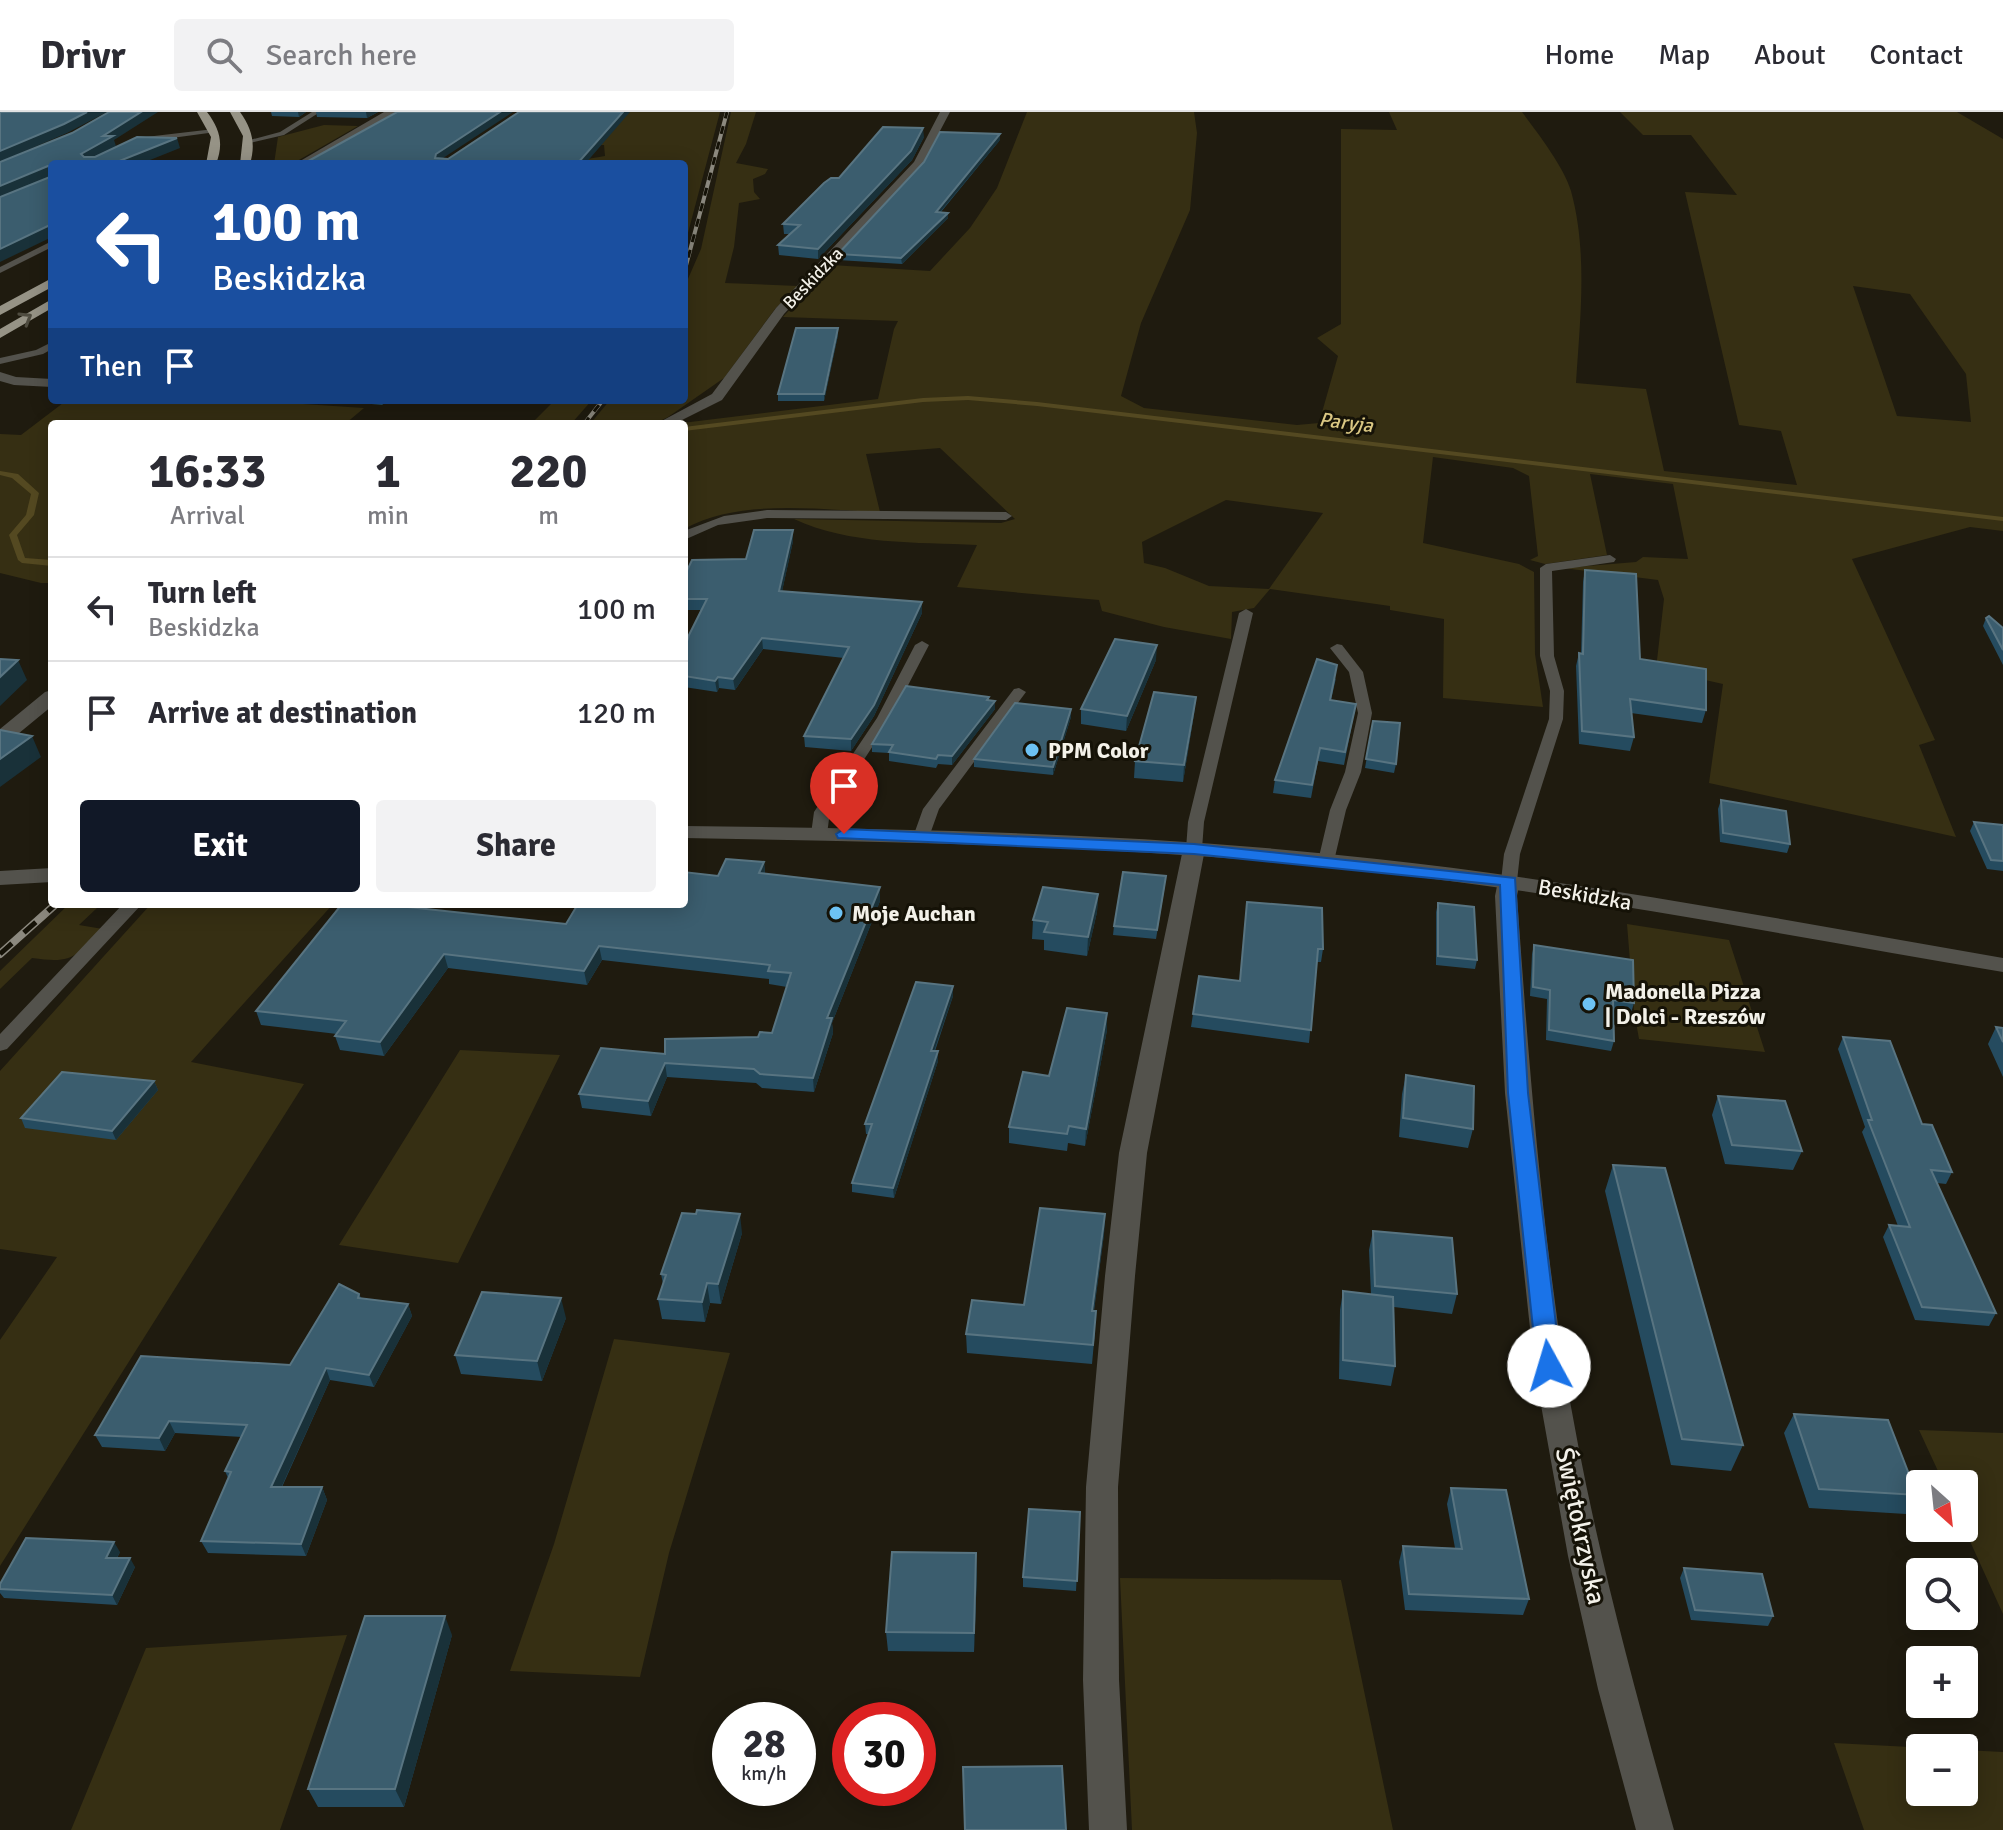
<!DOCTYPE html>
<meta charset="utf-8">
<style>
body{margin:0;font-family:Signika,sans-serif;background:#f2f2f3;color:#2b2b33;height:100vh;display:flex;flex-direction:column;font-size:30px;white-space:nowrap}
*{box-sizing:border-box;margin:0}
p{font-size:26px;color:#7c7c81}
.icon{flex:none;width:44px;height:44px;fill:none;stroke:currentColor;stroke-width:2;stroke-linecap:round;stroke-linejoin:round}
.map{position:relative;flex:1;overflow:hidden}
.side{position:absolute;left:48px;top:308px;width:640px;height:488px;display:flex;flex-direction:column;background:#fff;border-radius:8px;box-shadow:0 4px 20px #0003}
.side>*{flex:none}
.banner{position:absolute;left:48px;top:48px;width:640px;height:244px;border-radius:8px;box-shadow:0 4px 20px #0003;background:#1a4fa0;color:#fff;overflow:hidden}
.needle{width:52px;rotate:153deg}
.buttons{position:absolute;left:1906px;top:1358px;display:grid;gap:16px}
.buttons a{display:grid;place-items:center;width:72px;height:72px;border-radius:8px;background:#fff;box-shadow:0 4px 20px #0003;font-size:40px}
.speed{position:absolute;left:712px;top:1590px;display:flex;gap:16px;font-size:40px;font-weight:700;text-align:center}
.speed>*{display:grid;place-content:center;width:104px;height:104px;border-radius:50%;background:#fff;box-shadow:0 4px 20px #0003;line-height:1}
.speed small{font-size:20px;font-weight:400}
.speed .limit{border:12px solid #d22;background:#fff;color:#111}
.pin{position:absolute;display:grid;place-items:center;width:68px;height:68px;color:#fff;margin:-82px -34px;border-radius:50% 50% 50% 0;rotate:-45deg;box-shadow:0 0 8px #0007}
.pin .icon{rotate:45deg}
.me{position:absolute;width:88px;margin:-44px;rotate:354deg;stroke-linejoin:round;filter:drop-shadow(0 0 6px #0008)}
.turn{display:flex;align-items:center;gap:28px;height:168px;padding:0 32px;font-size:36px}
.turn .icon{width:104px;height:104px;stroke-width:2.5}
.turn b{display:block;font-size:56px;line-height:68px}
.then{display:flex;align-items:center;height:76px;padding:0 32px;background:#0003;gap:16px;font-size:30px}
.eta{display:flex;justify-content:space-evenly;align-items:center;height:136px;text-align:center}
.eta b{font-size:48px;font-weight:700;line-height:56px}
.button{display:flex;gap:16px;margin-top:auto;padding:16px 32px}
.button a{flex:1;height:92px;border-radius:8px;background:#111827;color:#fff;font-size:32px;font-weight:700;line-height:92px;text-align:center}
.button a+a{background:#f2f2f3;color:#2b2b33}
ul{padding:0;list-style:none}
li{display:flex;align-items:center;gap:24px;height:104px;padding:0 32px;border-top:2px solid #e1e1e2}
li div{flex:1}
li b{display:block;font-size:30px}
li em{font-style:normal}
header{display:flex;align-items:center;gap:48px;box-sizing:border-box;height:112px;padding:0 40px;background:#fff;border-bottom:2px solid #e1e1e2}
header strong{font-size:38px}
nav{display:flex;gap:44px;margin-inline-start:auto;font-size:28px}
.search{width:560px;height:72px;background:#f2f2f3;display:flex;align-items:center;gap:20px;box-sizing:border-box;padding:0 28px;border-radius:8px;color:#7c7c81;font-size:30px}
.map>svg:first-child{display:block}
.green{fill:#362f13;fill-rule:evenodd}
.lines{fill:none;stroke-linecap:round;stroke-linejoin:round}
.stream{fill:#544921;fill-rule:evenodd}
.service{fill:#53524c;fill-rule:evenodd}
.minor{fill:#53524c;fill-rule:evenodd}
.tertiary{fill:#53524c;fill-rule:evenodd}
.trunk{fill:#969386;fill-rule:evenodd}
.rail-far1-casing{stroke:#8c897f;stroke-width:4}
.rail-casing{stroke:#8c897f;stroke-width:8}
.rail-far1{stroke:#151207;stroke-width:3;stroke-dasharray:8;stroke-linecap:butt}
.rail{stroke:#151207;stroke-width:5;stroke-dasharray:16;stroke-linecap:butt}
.wall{fill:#254b5f}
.shaded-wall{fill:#193139}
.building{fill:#3b5d6e;stroke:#587481;stroke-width:2}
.oneway{stroke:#4f4c40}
.route{fill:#1a73e8;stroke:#114b97;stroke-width:2}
.poi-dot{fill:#6dc2f3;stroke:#151207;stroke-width:3}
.labels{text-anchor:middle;stroke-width:6;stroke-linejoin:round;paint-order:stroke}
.far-street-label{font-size:18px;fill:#f3f1e9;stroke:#151207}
.far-water-label{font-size:20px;font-style:italic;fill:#dac783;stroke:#151207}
.poi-label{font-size:22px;font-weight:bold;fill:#f3f1e9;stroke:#151207;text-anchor:start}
.street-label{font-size:22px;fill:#f3f1e9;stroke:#151207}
.near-street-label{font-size:26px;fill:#f3f1e9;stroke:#151207}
</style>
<header>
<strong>Drivr</strong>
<div class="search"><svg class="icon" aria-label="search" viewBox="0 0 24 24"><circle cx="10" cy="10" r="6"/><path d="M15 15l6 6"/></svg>Search here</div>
<nav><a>Home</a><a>Map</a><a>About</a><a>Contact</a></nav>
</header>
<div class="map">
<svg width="2003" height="1718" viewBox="0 0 2003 1718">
<rect width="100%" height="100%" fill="#1f1b0f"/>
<path class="green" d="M530,0H720L684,136V52H558L605,44L604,33L541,32Z
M731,0H756L746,32L736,51L768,57L765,62L753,67L754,80L760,87L739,91L734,135L725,171L798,174L775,197L724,266L668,305L654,312H590L610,288H684V176L701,137Z
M1027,0H1194L1197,21L1190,98L1141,211L1121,284L1144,296L1297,313L1319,311L1338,244L1317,226L1341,212V17L1397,18L1389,0H1522C1537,20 1564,55 1571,79C1588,141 1580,208 1576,271L1646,277L1664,359L1797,373L1781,319L1739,313L1685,80L1737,83L1691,23H1643L1620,0H1957L2003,27V419L1970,415L1852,447L1935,628L1919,633L1956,725L1709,671L1723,572L1656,557L1664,487L1658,468L1563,456L1636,450L1643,445L1688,447L1673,372L1590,362L1607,443L1545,452L1530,448L1538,444L1529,364L1513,356L1433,345L1423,431L1519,452L1534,460L1535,542L1543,595L1443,586L1444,507L1390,498V494L1270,477L1254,496L1232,500L1231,527L1164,515L1102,499L1099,488L957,475L977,433C917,430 849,433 794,407L1001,411L1015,407L940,336L866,342L880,400C818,398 740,386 684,417V312H674L878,287L894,217L898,209L783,205L831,153L930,159L970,116L997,76ZM1853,174L1910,182L1966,262L1971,310L1897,304ZM1226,388L1323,401L1269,477L1209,474L1165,456L1144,451L1142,430Z
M324,13L358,14L292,52H274L278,25Z
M67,288H243L364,296L345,312H52V471H41L0,461V322L21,323Z
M555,288H592L571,312H531Z
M69,792H113L109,796H97L79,813L103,817C74,845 74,852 32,846L0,877V859Z
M151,792H333L191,950L304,972L0,1454V1228L57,1145L0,1137V959Z
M1627,812L1729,828L1765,940L1639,927L1634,899Z
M460,938L560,943L458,1151L339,1133Z
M614,1227L730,1241L669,1441L640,1565L510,1559L554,1432Z
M1919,1318L2003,1321V1502L1964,1416V1372H1944Z
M1120,1466L1341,1468L1393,1718H1132Z
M347,1523L280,1718H71L146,1536Z
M1834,1631L1929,1636H1920V1680H1964V1638L2003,1640V1718H1864Z"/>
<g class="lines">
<path class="stream" d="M968,284L1037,290L2003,405V409L1037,294L968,288L923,290L684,319V315L923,286Z
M0,359L18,362L39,381L34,403L17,423L25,446L52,448V454L22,451L18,448L9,423L26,403L31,382L12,366L0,363Z"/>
<path class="service" d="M312,0H320L284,23L250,31L246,29L280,20Z
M214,17L216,20L142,30L97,52H87L137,26Z
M52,129V135L0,161V155Z
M52,230V237L43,242L0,252V246L36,238Z
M767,398L1006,400L1012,404L1006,408L767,406L718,413L684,428V419L724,404Z
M1610,443L1616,447L1614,450L1552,459L1554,544L1564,579L1563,607L1520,742L1517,769L1515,773H1503L1501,769L1504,742L1549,607L1550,579L1540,544V456L1546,452Z
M1246,497L1253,501L1204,710L1202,737L1194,742L1186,737L1188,710L1239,501Z
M922,529L929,533L891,606L830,700L827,722L819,727L813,725L811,722L814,700L877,606L915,533Z
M1337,532L1342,533L1363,560L1372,601L1361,660L1346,698L1334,749L1326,754L1318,749L1330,698L1345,660L1358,601L1349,560L1330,536Z
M1019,576L1026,580L939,697L929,725L927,728H915L913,725L923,697L1014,577Z
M123,792H142L7,937L0,939V922Z"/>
<path class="minor" d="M384,0H396L307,52H295Z
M940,0H950L922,53L784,202L722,288L674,312H656L712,282L776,196L914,50Z
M0,260L16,265L52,267V275L14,273L0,269Z
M52,578V594L7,631L0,633V617L45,580Z
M1194,730L1205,737L1147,1041L1135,1164L1118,1375L1119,1568L1127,1718H1089L1083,1568L1086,1375L1105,1164L1119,1041L1183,737Z
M1509,762L1520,769L1517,784C1528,941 1540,1098 1564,1253C1589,1411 1631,1565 1674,1718H1636L1598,1577L1568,1444L1534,1254L1505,981L1495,784L1498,769Z"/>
<path class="tertiary" d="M684,714C915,717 1147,721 1377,747C1587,770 1795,810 2003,846V860C1795,825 1587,784 1377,760C1147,734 915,730 684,726Z
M52,756V770L0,773V759Z"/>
<path class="trunk" d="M197,0H207C220,17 224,32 216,52H206L211,25Z
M230,0H240C252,17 256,31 250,52H240L243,24Z
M52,166V175L0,203V194Z
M52,187V196L0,226V217Z"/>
<g class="rail-far1-casing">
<path id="rail-far1" d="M684,161L727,0
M584,312L603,288"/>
</g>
<g class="rail-casing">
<path id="rail" d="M0,842L56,792"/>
</g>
<use href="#rail-far1" class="rail-far1"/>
<use href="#rail" class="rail"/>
</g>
<path class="wall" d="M271,0H306L299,5L272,4Z
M316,0H378L367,6L317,5Z
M924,25L912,48L818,147L779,143L778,133L790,122H784L783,112L839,66Z
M1000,28L941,100L948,101V106L902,152L838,148V142Z
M838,223L824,289H778V282Z
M330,288H389L382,293Z
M793,429L782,479L922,490V501L874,604L851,639L805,635L804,624L844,546L763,537L735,578L719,576L717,580L684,575V539L701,498H684V465L746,447Z
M1585,458L1640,547L1706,598L1702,611L1631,601L1634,625L1630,639L1579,632L1576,554L1579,541H1581L1583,470Z
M1986,506L2003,516V553L1983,514Z
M1156,548L1126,619L1081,612V597Z
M1336,566L1331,588L1356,592L1344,653L1318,649L1311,686L1273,681L1275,668Z
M989,585V588L995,589V597L952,653L938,652L936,656L889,649V641L872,640V632Z
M1196,585L1194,602L1183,670L1134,666L1135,649Z
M1071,597V605L1053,663L974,655V647Z
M1373,609L1396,652L1394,661L1365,656Z
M1721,688L1790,732L1787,741L1720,730L1718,697Z
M1974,710L2003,713V759L1987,757L1970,719Z
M764,750L765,762L880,789L832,911L833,921L814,980L762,976L756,971L667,965L651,1004L582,996L579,982L665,942L758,925L772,921L787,875L769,872V867L602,848L587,873L448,856L384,944L340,938L335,924L337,922L261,913L256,899L342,792L566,812Z
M1165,773L1156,827L1113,823L1114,814Z
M1098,782L1097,800L1087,844L1044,838V828L1032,827L1033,808Z
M1247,790L1323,837L1321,850H1317L1309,931L1191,915L1193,902L1240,869Z
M1438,791L1477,848L1475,857L1436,853V800Z
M1534,833L1634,891L1631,901L1613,898L1614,929L1611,939L1546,928L1547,887L1530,884L1532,842Z
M953,874V884L935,939H938V949L894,1086L852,1080V1071L869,1022H866L865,1012Z
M1107,901V918L1085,1034L1068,1031L1067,1039L1009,1031V1015L1049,964Z
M1996,915L2003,916V965L1988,932Z
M1843,925L1922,1012L1952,1060L1946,1072L1937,1071L1996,1201L1989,1214L1915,1208L1883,1125L1889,1113L1898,1114L1862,1020L1865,1015L1838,937Z
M1406,963L1473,1017L1468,1036L1399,1025L1402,982Z
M154,969L158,978L116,1028L25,1016L21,1006Z
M1718,984L1802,1039L1793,1058L1725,1052L1712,1003Z
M1613,1053L1743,1333L1731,1359L1671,1353L1605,1079Z
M1105,1102L1104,1122L1094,1199L1095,1219L1092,1252L967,1241L966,1222L1024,1193Z
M1373,1119L1457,1182L1452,1202L1394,1195L1395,1254L1391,1274L1339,1267L1340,1198L1343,1179L1371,1182L1369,1138Z
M742,1121L721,1192L710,1191L705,1210L662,1207L658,1187L663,1172L661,1162Z
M359,1182L361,1186L408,1192L412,1204L374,1275L330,1268L282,1375H322L327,1388L306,1444L208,1441L201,1429L228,1366L225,1359L242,1325L175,1321L165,1339L102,1335L95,1323L290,1253Z
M566,1206L542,1269L461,1262L455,1243Z
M1794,1302L1917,1383L1906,1402L1809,1396L1784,1321Z
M1451,1376L1529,1487L1523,1503L1405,1498L1399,1450L1403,1434L1455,1436L1447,1392Z
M1080,1400L1076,1479L1023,1475V1465Z
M120,1440L117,1446L135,1455L117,1493L4,1486L0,1481V1477Z
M1684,1456L1773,1504L1768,1514L1691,1508L1680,1466Z
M977,1460L974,1540L888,1539L886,1520Z
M452,1523L404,1695H318L308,1677Z"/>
<path class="shaded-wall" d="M87,0H107L67,21L0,50V39Z
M141,0H158L114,28L116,34L84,51L81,42L103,24Z
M298,0H306L299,5Z
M366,0H378L367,6Z
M500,0H513L437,50L435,46L436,42Z
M623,0H630L585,52H577Z
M923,16L924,25L912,48L818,147V137Z
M1000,22V28L936,105V100Z
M177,26L180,36L140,52H112Z
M48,54L51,64L0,86V74Z
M948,101V106L902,152L901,146Z
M52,112V125L0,150V137Z
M838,216V223L824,289V282Z
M793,418V429L780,489L779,479Z
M922,490V501L874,604L851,639V627Z
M762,526L763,537L735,578L733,567Z
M1157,533L1156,548L1126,619L1127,604Z
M18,548L27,568L0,594V565Z
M718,565L719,576L717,580L715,569Z
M1196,585L1194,602L1183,670L1184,653Z
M995,589V597L952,653V644Z
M1071,597V605L1053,663V655Z
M32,624L41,645L0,675V647Z
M764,750L765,763L759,761Z
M880,775V789L832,911L833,921L814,980L813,966L827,906Z
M1098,782L1097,800L1087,844L1088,825Z
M599,834L602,848L587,873L584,859Z
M444,842L448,856L384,944L380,930Z
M953,874V884L931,948V939Z
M1107,901V918L1085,1034L1086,1017Z
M938,939V949L894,1086L893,1076Z
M665,951L667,965L651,1004L648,989Z
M154,969L158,978L116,1028L112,1019Z
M740,1102L742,1121L721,1192L718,1172Z
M1105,1102L1104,1122L1091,1218L1092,1199Z
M707,1171L710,1191L705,1210L702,1190Z
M561,1186L566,1206L542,1269L537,1249Z
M408,1192L412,1204L374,1275L369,1263Z
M326,1256L330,1268L276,1387L271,1375Z
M169,1309L175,1321L165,1339L159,1326Z
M322,1375L327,1388L306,1444L301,1432Z
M114,1430L120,1440L112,1455L106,1446Z
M976,1441L977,1460L974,1540V1521Z
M130,1446L135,1455L117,1493L112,1483Z
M445,1504L452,1523L404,1695L395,1677Z"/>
<path class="building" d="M0,0H87L64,12L0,39Z
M109,0H141L103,24H113L81,42L84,45H95L137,25L177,26L112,52H52V112L0,137V85L50,65L52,57L48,54L0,74V50L72,21Z
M397,0H500L436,42L435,46L448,47L519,0H623L577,52H303Z
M883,15L923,16L911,39L818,137L778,133L800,113L783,112L824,71L831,66H839Z
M940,20L1000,22L936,100L948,101L901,146L838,142L924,50Z
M796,216H838L824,282H778Z
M754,418H793L779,479L922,490L874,593L851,627L804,624L849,535L762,526L733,567L718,565L715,569L684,564V539L689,523L707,487H684V465L692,448L746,447Z
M1585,458L1636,462L1640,547L1706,557V598L1630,587L1634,625L1582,619L1579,541L1583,542Z
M1989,504L2003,516V538L1986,506Z
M1115,527L1157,533L1127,604L1081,597Z
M0,547L18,548L0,565Z
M1317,547L1337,553L1330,588L1356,592L1345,640L1320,636L1312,673L1275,668Z
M906,574L989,585L987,588L995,589L952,644L938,643L936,647L889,640L893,633L872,632Z
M1154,580L1196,585L1184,653L1135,649Z
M1015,591L1071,597L1053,655L974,647Z
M1373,609L1400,611L1396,652L1366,647Z
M0,618L32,624L0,647Z
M1721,688L1786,699L1790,732L1723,721Z
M1974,710L2003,713V749L1991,748Z
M726,747L764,750L759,761L880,775L827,906H832L813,966L760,962L754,957L665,951L648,989L579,982L601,936L665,942V927L758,925L760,920L772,921L791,861L768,859L770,853L599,834L584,859L444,842L380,930L335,924L346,909L256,899L342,792H380L566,812L578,792H684V760L718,764Z
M1123,760L1166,764L1157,818L1114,814Z
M1043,775L1098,782L1088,825L1044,820L1048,810L1033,808Z
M1247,790L1322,796L1323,837H1318L1311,918L1193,902L1199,864L1240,869Z
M1438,791L1474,795L1477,848L1438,844Z
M1534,833L1633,848L1634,891L1613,888L1614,929L1549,918L1550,878L1533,875Z
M916,870L953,874L931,939H938L893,1076L852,1071L872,1012H865Z
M1067,896L1107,901L1086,1017L1069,1014L1067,1022L1009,1015L1023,960L1049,964Z
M1996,915L2003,916V930Z
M1843,925L1890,929L1922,1012L1932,1013L1952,1060L1931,1058L1996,1201L1922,1195L1889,1113L1910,1115L1868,1008H1872Z
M62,960L154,969L112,1019L21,1006Z
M1406,963L1474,974L1473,1017L1403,1006Z
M1718,984L1785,989L1802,1039L1732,1033Z
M1613,1053L1665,1056L1743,1333L1682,1327Z
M1040,1096L1105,1102L1092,1199H1096L1093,1233L966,1222L972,1188L1024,1193Z
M697,1098L740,1102L718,1172L707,1171L702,1190L658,1187L666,1163L661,1162L682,1101L696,1102Z
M1373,1119L1452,1126L1457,1182L1375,1174Z
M339,1172L359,1182L358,1186L408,1192L369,1263L326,1256L271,1375H322L301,1432L201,1429L231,1360L225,1359L247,1313L169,1309L159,1326L95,1323L141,1244L290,1253Z
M1343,1179L1393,1185L1395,1254L1343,1248Z
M482,1180L561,1186L537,1249L455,1243Z
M1794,1302L1888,1308L1917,1383L1819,1377Z
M1451,1376L1506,1378L1529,1487L1409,1482L1403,1434L1462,1437Z
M1029,1397L1080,1400L1077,1469L1023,1465Z
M26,1426L114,1430L106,1446H130L112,1483L0,1477V1472Z
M892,1440L976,1441L974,1521L886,1520Z
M1684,1456L1762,1462L1773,1504L1695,1498Z
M365,1504H445L395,1677H308Z
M1062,1654L1066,1718H965L963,1655Z"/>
<defs><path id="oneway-chevron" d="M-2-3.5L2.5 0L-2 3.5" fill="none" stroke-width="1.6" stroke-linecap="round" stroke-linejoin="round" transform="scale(2)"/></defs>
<use class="oneway" href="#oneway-chevron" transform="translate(26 206) rotate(-31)"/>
<path class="route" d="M844,717L1194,732L1515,766L1528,981L1561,1254L1557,1261L1549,1264L1541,1261L1537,1254L1508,981L1500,773L1194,742L838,726L836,722Z"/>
<g class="poi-dot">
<circle cx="1032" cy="638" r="8"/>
<circle cx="836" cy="801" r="8"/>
<circle cx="1589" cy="892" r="8"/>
</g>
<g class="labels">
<g class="far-street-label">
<text transform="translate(813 166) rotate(-46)" y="6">Beskidzka</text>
</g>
<g class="far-water-label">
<text transform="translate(1346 310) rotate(7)" y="7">Paryja</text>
</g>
<g class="poi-label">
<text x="1048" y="646">PPM Color</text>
<text x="852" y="809">Moje Auchan</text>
<text x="1605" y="887">Madonella Pizza<tspan x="1605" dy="25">| Dolci - Rzeszów</tspan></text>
</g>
<g class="street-label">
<text transform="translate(1585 782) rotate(10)" y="8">Beskidzka</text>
</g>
<g class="near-street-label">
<text transform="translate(1581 1414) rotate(78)" y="9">Świętokrzyska</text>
</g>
</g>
</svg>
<div class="buttons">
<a><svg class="needle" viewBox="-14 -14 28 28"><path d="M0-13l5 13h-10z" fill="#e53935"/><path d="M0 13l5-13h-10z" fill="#7c7c81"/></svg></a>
<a><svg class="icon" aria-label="search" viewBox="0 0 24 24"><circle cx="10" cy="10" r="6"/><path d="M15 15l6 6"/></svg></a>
<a>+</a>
<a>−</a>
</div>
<div class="speed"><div>28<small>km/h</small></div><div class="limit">30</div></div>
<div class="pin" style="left:844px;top:722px;background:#d93025"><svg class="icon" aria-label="arrive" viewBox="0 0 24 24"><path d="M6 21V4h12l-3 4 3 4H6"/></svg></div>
<svg class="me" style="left:1549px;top:1254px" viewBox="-20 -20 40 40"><circle r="19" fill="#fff"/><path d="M0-13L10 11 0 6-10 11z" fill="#1a73e8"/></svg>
<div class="banner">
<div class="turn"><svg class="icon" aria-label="left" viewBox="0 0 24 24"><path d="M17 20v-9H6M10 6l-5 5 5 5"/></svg><div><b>100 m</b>Beskidzka</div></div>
<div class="then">Then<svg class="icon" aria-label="arrive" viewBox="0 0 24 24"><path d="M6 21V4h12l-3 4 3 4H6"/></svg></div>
</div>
<section class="side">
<div class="eta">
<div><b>16:33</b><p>Arrival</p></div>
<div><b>1</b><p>min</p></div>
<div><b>220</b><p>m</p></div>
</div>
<ul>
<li><svg class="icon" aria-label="left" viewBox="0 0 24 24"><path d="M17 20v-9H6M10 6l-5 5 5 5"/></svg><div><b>Turn left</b><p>Beskidzka</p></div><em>100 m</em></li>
<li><svg class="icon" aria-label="arrive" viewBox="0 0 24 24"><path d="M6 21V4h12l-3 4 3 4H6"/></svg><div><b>Arrive at destination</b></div><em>120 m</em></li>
</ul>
<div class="button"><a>Exit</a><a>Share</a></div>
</section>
</div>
